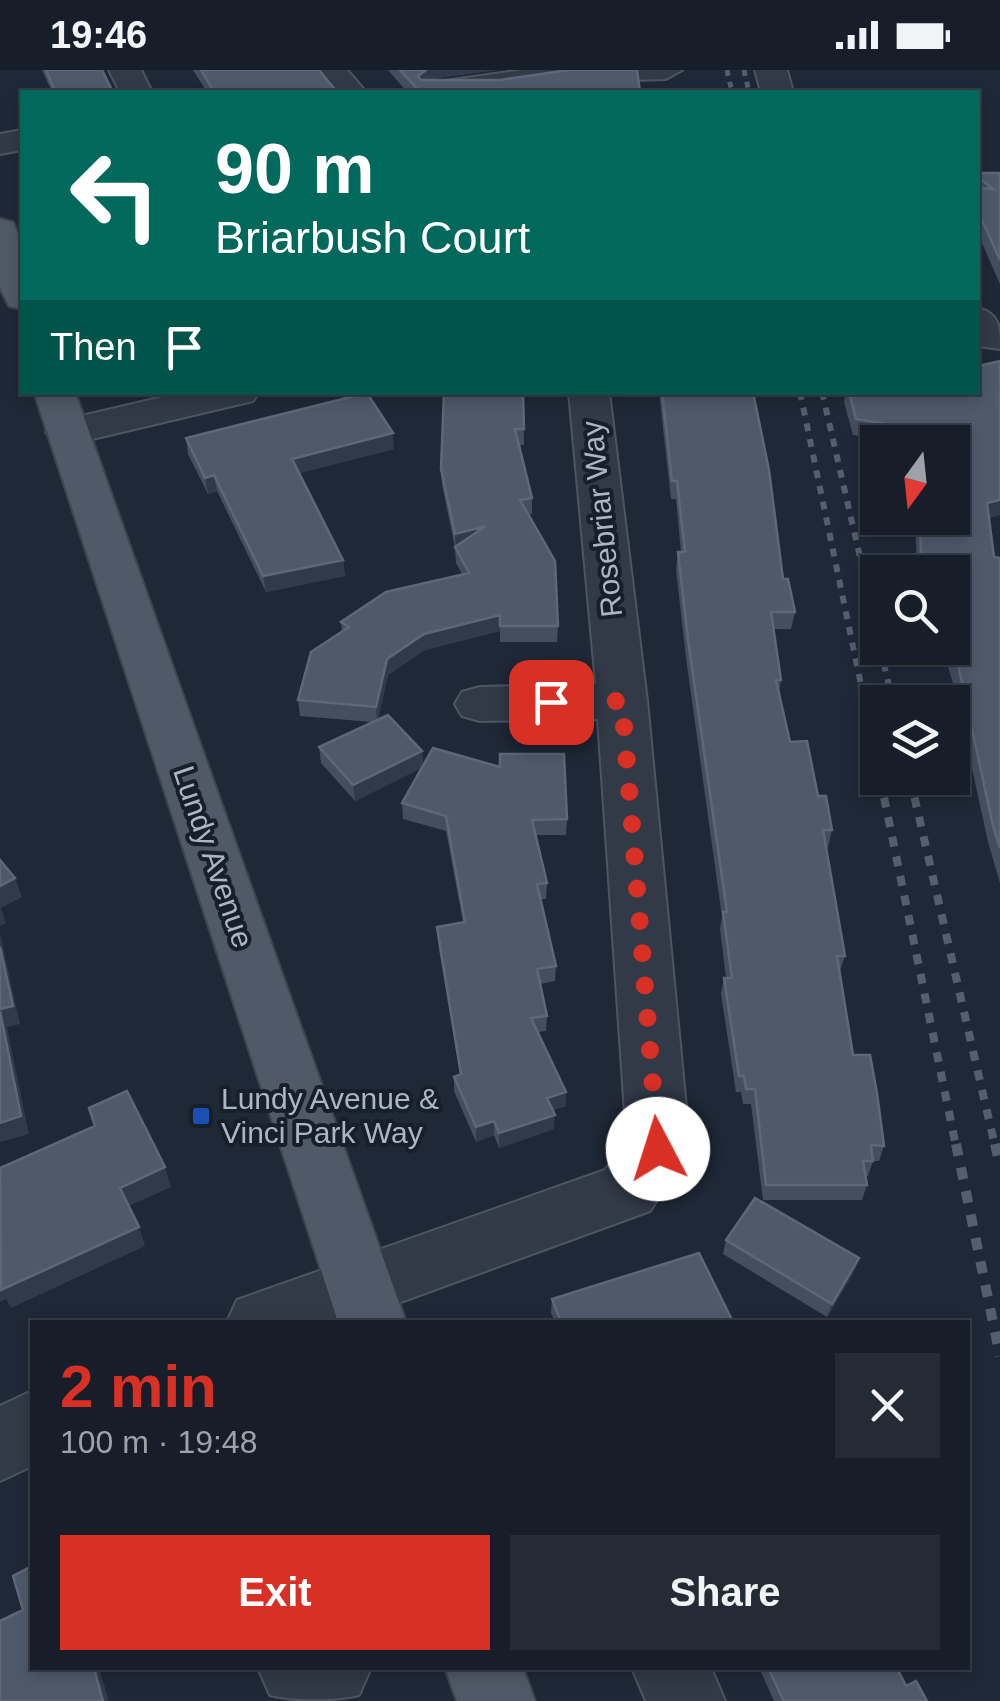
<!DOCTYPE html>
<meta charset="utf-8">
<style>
body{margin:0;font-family:Arial,sans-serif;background:#242b35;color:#f1f3f6;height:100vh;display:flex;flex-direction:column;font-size:38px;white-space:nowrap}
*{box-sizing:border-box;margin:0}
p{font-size:32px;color:#9ea2a8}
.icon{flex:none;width:55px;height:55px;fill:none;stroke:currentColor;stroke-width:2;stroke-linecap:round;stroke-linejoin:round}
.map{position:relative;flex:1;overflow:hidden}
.drawer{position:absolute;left:30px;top:1250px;width:940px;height:350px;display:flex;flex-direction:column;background:#171e29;border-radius:0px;box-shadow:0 5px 15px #0003,0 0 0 2px #363c46}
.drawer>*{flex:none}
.top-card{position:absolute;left:20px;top:20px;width:960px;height:305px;border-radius:0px;box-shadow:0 5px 15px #0003,0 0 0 2px #363c46;background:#00695c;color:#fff;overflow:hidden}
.needle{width:65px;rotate:195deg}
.buttons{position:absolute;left:860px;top:355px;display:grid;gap:20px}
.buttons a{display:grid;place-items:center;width:110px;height:110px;border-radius:0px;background:#171e29;box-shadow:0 5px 15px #0003,0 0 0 2px #363c46;font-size:50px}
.pin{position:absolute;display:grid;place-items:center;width:85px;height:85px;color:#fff;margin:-42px;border-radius:20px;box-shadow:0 5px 15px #0006}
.me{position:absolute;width:110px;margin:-55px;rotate:355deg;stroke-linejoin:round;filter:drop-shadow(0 0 8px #0008)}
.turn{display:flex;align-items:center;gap:35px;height:210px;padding:0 30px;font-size:45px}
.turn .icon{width:130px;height:130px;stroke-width:2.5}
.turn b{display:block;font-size:70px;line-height:85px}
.then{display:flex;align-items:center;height:95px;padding:0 30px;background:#0003;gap:20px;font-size:38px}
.round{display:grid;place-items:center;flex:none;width:105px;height:105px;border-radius:0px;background:#242b35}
.head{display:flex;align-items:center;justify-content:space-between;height:170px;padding:0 30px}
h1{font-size:60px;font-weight:800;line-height:75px;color:#d93025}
.button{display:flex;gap:20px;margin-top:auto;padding:20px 30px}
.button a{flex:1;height:115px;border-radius:0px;background:#d93025;color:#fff;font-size:40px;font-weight:800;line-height:115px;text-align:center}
.button a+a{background:#242b35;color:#f1f3f6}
.status{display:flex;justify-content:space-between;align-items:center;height:70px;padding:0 50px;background:#171e29;direction:ltr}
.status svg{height:28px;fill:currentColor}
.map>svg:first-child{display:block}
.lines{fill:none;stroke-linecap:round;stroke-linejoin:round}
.minor-casing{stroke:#4d5562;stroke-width:4}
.major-casing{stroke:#3c4351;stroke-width:4}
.minor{fill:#323a47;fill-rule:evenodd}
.major{fill:#505967;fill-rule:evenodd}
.rail-far3{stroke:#545e6e;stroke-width:5;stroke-dasharray:6 6;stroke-linecap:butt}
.rail-far2{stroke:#545e6e;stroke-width:6;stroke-dasharray:8 8;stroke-linecap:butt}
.rail-far1{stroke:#545e6e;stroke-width:8;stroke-dasharray:10 10;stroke-linecap:butt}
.rail{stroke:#545e6e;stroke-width:10;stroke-dasharray:12 12;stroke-linecap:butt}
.wall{fill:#434e5f}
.shaded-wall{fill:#303a4a}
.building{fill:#4e596a;stroke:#5d6778;stroke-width:2.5}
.route{stroke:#d93025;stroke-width:18;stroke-dasharray:0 32.4}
.transit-dot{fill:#1a4fb4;stroke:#181f2b;stroke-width:4}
.labels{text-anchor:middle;stroke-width:8;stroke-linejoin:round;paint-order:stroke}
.street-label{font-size:30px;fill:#acb5c4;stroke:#181f2b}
.poi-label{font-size:30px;fill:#acb5c4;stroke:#181f2b;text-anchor:start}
</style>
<div class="status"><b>19:46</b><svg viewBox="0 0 49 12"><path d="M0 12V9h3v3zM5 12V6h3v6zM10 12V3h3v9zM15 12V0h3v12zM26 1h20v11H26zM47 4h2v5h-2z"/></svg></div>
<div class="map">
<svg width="1000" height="1631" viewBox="0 0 1000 1631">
<rect width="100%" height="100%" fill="#1f2837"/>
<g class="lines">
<g class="minor-casing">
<path id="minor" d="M109,0H141L152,22H120Z
M313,0H347L366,22H333Z
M523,0H682L666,9L568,12L500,22H422L438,12Z
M755,0H787L793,22H761Z
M22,60V80L0,84V64Z
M978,238C1000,244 1000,257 1000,279L978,276Z
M184,322H259L253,331L67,375L52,371L46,362L52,353Z
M569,322H609L647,631L690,1079L650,1141L346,1252H227L237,1230L605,1100L627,1072L598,649L480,651L462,646L455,634L462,622L480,617L596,614Z
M32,1321V1396L0,1411V1336Z
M258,1598H371L359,1625C335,1631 294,1631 270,1625Z
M632,1598H711L725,1631H646Z"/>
</g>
<g class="major-casing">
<path id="major" d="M0,149L13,152L22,173V239L9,236L0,218Z
M34,322H75L406,1252H338Z
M445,1598H523L535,1631H457Z"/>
</g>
<use href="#minor" class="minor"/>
<use href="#major" class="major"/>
<path class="rail-far3" d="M727,0L732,22
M744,0L749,22"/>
<path class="rail-far2" d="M800,322L865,634
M822,322L878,565
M880,578L893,632"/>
<path class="rail-far1" d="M864,631L878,697
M880,708L956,1076
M910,708L995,1076"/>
<path class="rail" d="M956,1074L1000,1286
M995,1074L1000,1096"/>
</g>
<path class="wall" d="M42,0H102L113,22H52Z
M193,0H319L337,22H207Z
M388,0H496L437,8L435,10L640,22H407Z
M978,103H1000V214L978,164Z
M1000,291V445L989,448L994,487L1000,488V813L988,772L954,616L942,578H952V502H917L915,448H952L960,370L890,371L853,365L844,332L846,322H978Z
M523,322L524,375H519L532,428V444L528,445L558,556L557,572H500V561L425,580L388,605L378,649L422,681L423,695L567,749L566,765H536L547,813L546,829H541L556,896L555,911L540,914L547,946L546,961L538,962L566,1036L553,1040L554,1059L499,1078L494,1065L476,1072L454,1021V1007L460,1005L438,873L437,857L463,852L446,761L403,749L402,733L421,698L355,731L321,693L319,677L372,652L300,646L298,630L342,562L341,552L462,504L456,493L455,478L442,415L441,399Z
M659,322H753L783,509L795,542L791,559H774L781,610L779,623L790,672L818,726L832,760L828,777H826L845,886L839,903L853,985L884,1076L879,1091H873L868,1106H865L867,1115L862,1130H763L751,1034H743L741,1022H736L721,924L724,908H726L720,859L722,847L686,588L676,499L678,482H681L676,429H671Z
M186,368L394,379L299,403L343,490L345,506L266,522L217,421L208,424L188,384Z
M726,1170L854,1202L827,1247L723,1184Z
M552,1229L733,1252H555L551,1243Z
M759,1598H897L906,1616L927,1631H774Z"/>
<path class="shaded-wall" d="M426,0H496L437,8L418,21V6Z
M393,363L394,379L293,405L292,389Z
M214,405L217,421L208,424L205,408Z
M1000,430V445L983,449L987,433Z
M486,456V472L456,480L455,464Z
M343,490L345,506L266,522L263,506Z
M500,545V561L425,580L388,605L377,653L376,637L387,589L424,564Z
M422,681L423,697L355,731L353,715Z
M15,808L22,827L1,838L6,853L0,856V816Z
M0,863L20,954L7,957L29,1064L0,1072Z
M566,1022V1036L546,1042L547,1028Z
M555,1045L554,1059L499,1078V1063Z
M494,1051V1065L476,1072V1057Z
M165,1097L171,1117L127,1137L120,1118Z
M139,1157L145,1176L11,1238L6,1229L0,1232V1215Z
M859,1188L854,1202L827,1247L832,1234Z
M94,1598H99L109,1631H103Z"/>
<path class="building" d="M46,0H102L113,22H55Z
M201,0H319L337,22H214Z
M400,0H426L418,6L421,10H500L569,0H637L640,22H420Z
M978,103H1000V190L978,141V118L993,119L978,107Z
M1000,291V430L987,433L994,487L1000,488V778L993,756L959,599L952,578V502H926L921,487L920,448H952V379L972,354L893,355L856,349L849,322H978V296Z
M444,322H523L524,359H515L532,428L520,430L555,491L558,556H500V545L424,564L387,589L376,637L298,630L311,582L349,557L341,552L386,522L469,503L455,477L486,456L455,464L441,399Z
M662,322H753L769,400L783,509H788L795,542H771L781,610H776L790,672L807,671L818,726H826L832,760H823L845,886H837L853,985H870L877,1023L884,1076L871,1075L873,1091H863L867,1115H766L755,1019H746L744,1006H739L724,908H732L723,842H727L688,570L678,482H685L677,411H672Z
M367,323L393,363L292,389L343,490L263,506L214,405L205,408L186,368Z
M388,645L422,681L353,715L319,677Z
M433,678L500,697V684H564L567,749L532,750L547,813L537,814L556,896L537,899L547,946L531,948L566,1022L547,1028L555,1045L499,1063L494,1051L476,1057L454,1007L461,1004L437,857L465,852L446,746L402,733Z
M0,790L15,808L0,816Z
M0,877L13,936L0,939Z
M0,941L21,1046L0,1053Z
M127,1021L165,1097L120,1118L139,1157L1,1220L0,1098L95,1056L89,1038Z
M755,1128L859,1188L832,1234L726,1170Z
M699,1183L733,1252H559H561L552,1229Z
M32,1496V1598H94L103,1631H0V1551L23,1540L13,1506Z
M768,1598H897L906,1616L916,1611L927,1631H784Z"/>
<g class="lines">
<path class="route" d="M551,632L622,631L658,1079"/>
</g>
<rect class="transit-dot" x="191" y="1036" width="20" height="20" rx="5"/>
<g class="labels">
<g class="street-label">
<text transform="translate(602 449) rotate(-96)" y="10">Rosebriar Way</text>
<text transform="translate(213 787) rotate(71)" y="10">Lundy Avenue</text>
</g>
<g class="poi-label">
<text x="221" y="1039">Lundy Avenue &amp;<tspan x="221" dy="34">Vinci Park Way</tspan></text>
</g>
</g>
</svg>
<div class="buttons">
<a><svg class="needle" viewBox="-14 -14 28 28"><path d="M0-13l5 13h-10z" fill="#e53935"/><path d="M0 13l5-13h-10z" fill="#9ea2a8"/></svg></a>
<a><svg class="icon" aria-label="search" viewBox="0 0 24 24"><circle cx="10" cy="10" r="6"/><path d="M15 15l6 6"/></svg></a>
<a><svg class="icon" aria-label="layers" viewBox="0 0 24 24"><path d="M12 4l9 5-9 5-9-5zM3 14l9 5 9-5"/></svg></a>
</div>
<div class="pin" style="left:551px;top:632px;background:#d93025"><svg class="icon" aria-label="arrive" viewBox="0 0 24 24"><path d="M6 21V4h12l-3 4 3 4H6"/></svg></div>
<svg class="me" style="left:658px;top:1079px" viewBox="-20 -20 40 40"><circle r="19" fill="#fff"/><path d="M0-13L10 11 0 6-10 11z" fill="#d93025"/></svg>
<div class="top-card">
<div class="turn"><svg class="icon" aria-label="left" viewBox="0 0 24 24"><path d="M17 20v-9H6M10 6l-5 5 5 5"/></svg><div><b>90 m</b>Briarbush Court</div></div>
<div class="then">Then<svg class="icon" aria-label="arrive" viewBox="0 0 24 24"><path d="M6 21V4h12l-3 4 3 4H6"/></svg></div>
</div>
<section class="drawer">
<div class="head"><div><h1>2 min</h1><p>100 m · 19:48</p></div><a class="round"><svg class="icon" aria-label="close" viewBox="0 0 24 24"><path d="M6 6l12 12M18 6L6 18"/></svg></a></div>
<div class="button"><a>Exit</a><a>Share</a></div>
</section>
</div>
